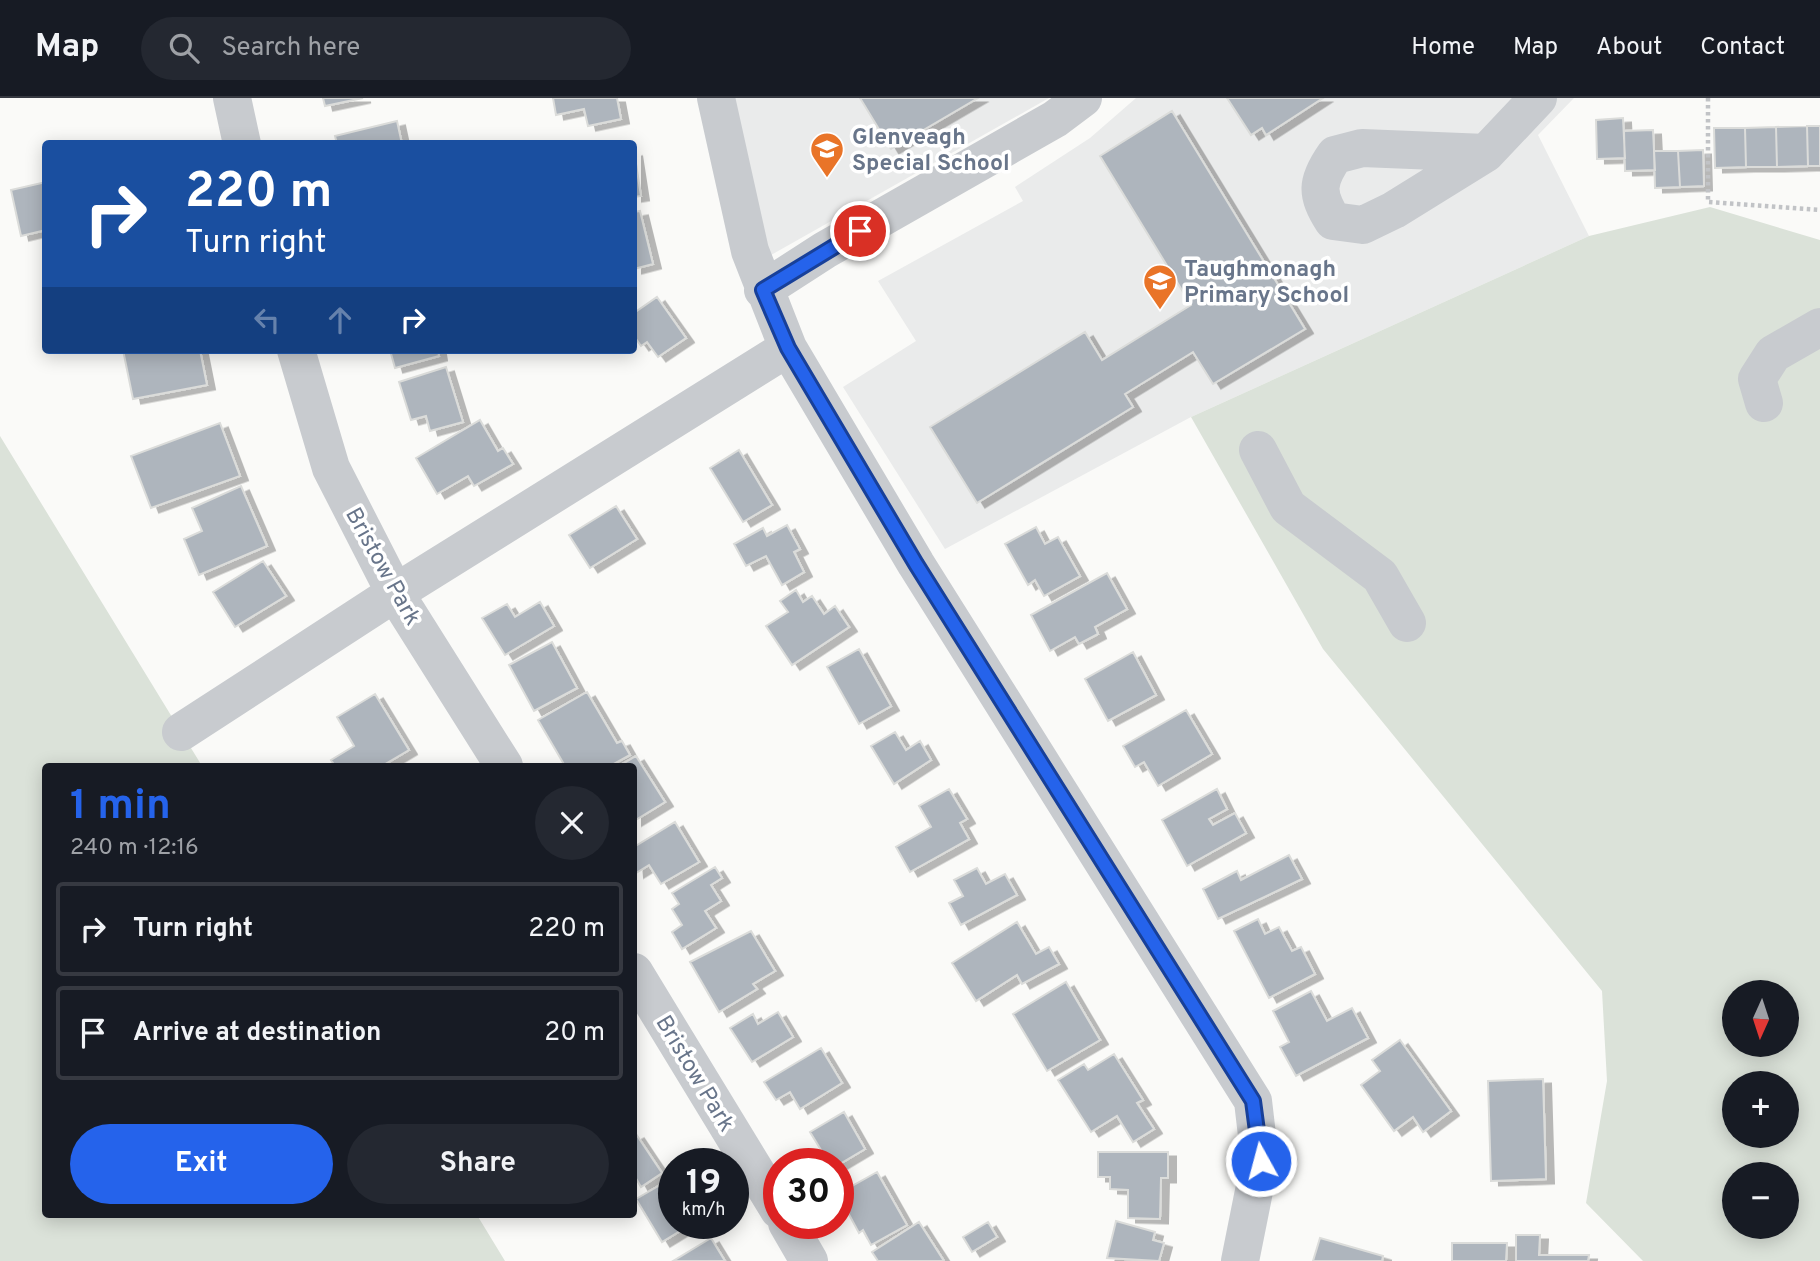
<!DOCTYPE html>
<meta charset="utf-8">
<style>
body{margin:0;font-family:Overpass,sans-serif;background:#242831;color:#f1f3f6;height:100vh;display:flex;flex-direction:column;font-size:26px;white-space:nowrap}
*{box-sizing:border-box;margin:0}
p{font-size:23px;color:#9ea1a6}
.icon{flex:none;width:38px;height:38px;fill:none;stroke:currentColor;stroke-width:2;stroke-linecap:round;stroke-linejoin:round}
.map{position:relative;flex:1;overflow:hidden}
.details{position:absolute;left:42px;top:665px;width:595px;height:455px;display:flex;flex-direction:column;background:#171b24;border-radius:7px;box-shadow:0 4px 18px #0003}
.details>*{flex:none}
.guide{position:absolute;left:42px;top:42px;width:595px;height:214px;border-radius:7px;box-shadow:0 4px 18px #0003;background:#1a4fa0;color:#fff;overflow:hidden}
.needle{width:46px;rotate:183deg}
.buttons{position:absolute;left:1722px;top:882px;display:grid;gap:14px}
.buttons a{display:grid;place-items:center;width:77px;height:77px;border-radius:50%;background:#171b24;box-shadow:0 4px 18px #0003;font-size:35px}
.speed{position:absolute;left:658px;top:1050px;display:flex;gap:14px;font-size:35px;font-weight:700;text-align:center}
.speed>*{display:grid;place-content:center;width:91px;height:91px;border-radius:50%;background:#171b24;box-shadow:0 4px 18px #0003;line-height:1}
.speed small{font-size:18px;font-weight:400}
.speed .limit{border:10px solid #d22;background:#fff;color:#111}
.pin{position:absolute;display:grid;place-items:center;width:60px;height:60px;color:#fff;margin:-30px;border:4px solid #fff;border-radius:50%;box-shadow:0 2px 7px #0007}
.me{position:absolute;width:77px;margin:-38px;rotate:353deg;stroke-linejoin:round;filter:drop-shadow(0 0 5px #0008)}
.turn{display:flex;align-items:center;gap:24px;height:147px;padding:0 28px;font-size:32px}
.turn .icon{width:91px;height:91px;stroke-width:2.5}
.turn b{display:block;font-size:49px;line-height:60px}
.lanes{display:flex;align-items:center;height:66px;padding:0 28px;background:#0003;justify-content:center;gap:35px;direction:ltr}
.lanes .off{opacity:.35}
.round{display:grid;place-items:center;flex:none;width:74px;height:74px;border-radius:37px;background:#242831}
.headline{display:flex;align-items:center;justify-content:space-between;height:119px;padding:0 28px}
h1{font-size:42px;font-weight:700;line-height:52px;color:#2563eb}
.button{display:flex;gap:14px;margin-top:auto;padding:14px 28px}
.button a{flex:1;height:80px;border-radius:42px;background:#2563eb;color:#fff;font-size:28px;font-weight:700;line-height:80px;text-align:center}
.button a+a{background:#242831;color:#f1f3f6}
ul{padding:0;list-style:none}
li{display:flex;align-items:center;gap:21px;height:94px;margin:0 14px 10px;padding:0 14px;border:4px solid #363941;border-radius:7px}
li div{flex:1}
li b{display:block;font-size:26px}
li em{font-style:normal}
header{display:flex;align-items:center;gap:42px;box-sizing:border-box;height:98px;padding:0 35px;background:#171b24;border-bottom:2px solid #363941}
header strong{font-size:33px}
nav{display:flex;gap:38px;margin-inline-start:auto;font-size:24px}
.search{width:490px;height:63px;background:#242831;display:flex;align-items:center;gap:18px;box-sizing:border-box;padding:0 24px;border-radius:38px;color:#9ea1a6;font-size:26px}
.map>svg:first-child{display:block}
.built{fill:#eaebeb}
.green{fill:#dbe2d9;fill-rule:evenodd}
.building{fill:#aeb5bd;stroke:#dbdcda;stroke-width:2;filter:url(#shadow)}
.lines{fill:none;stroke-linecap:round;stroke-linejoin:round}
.path{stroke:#c1c3c6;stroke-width:4.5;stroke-dasharray:3.5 3.5;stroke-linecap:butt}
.minor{stroke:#c8cbcf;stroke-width:38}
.route-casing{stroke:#184099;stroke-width:18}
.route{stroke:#2563eb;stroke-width:12}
.labels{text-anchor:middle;stroke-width:7;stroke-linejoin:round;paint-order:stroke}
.poi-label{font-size:23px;font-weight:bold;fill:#68758a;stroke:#fff;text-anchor:start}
.street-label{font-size:23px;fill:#68758a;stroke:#fff}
</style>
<header>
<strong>Map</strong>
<div class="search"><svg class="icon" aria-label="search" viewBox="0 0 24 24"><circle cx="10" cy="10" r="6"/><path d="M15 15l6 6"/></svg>Search here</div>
<nav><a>Home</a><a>Map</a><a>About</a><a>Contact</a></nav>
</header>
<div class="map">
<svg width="1820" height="1163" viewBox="0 0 1820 1163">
<defs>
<filter id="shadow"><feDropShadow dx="8" dy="4.5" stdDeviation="0" flood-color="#0004"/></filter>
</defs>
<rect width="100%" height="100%" fill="#fafaf8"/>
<path class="built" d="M731,0H1049L764,161Z
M1136,0H1574L1538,37L1589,138L1191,319L945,451L843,289L916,243L878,183L1023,103L1015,89L1090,40Z"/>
<path class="green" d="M1710,109L1820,142V1163H1643L1586,1105L1607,983L1602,893L1323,551L1191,319L1589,138ZM1734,894H1787V947H1734ZM1734,985H1787V1038H1734ZM1734,1076H1787V1129H1734Z
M0,338L202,668H46V1116L477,1117L505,1163H0Z"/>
<path class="building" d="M323,0H363L325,8Z
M553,0H617L621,21L588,28L584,11L556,17Z
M860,0H978L891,51Z
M1227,0H1323L1266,37L1262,30L1251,37Z
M1172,13L1305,231L1213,286L1193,254L1125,296L1133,309L977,405L930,329L1085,234L1102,262L1191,207L1100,58Z
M1623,20L1625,60L1597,61L1596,22Z
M397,23L402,46H337L335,38Z
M1807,28L1808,68L1777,69L1776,29Z
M1807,28H1820V68H1808Z
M1776,29L1777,69H1746L1745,30Z
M1714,30H1745L1746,69L1715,70Z
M1653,32L1655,72L1625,73L1624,33Z
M1703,52L1704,88L1680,89L1678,53Z
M634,53L641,98L634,99Z
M1654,53H1678L1680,89L1655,90Z
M46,84V132L21,138L11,92Z
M640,113L653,166L634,171V114Z
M657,199L686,240L658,259L647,244L641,248L634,238V215Z
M123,252H200L207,287L133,301Z
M390,252H438L439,258L395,270Z
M446,269L463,324L430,333L426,318L411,322L399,284Z
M480,322L498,353L503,350L513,366L474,388L468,378L437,396L416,360Z
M220,325L240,378L151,410L131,358Z
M739,352L772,407L743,424L710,370Z
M241,388L267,448L199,477L184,441L202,433L192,410Z
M616,408L637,441L590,470L569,437Z
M787,427L800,451L794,454L804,474L782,487L766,458L746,468L734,446L763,430L767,438Z
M1036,429L1045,446L1058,439L1080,478L1044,498L1035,482L1028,487L1005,446Z
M263,463L286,498L235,529L213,494Z
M1107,475L1127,511L1095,529L1098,536L1079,546L1075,539L1050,553L1031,517Z
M796,492L803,504L812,498L824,516L835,508L849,529L792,567L766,528L788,514L780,503Z
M540,504L554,528L505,557L482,520L507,506L515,519Z
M552,544L577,590L534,613L509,567Z
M859,551L891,608L859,626L827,569Z
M1133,554L1156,597L1108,623L1085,581Z
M587,594L617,645L622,643L630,657L610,668H565L538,622Z
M375,596L409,652L382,668H335L331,662L354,648L337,619Z
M1186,612L1212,656L1158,688L1144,664L1135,669L1123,648Z
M895,634L906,652L920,643L931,662L894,686L871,648Z
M636,658L665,704L634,723V668H619Z
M949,691L967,721L960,725L969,741L910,774L896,749L931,729L919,708Z
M1217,691L1227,711L1209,721L1213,727L1235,715L1246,735L1187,768L1162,722Z
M675,724L699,764L661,786L649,767L636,775L634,749Z
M1289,757L1302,781L1218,821L1203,791L1237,773L1241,782Z
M715,769L722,780L711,787L721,803L705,813L716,830L682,851L672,834L682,827L672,811L679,806L672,795Z
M977,770L986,786L1005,776L1017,797L961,827L949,805L963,798L954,782Z
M1258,821L1265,836L1279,829L1292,853L1301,849L1315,876L1269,900L1234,833Z
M1017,824L1036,856L1049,849L1059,866L1022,886L1017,877L976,903L952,865Z
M751,833L775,873L753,886L757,891L719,914L690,864Z
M1066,884L1100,942L1047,973L1013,916Z
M1311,893L1327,923L1352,910L1368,940L1296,978L1280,949L1289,944L1273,913Z
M778,914L793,939L752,964L730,930L753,916L758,926Z
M1400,942L1451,1013L1423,1034L1413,1019L1394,1033L1361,987L1380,973L1372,962Z
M821,950L842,985L800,1011L790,994L776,1002L764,984Z
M1114,956L1143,1002L1137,1005L1154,1031L1133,1044L1117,1018L1091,1034L1058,982L1084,966L1088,972Z
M1543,981L1546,1081L1491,1083L1488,983Z
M844,1014L865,1051L838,1067L815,1066L811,1059L821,1052L810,1034Z
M636,1036L662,1075L641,1089L634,1077V1037Z
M1098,1054H1168V1080H1161L1160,1121L1128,1120V1092L1110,1091V1079H1098Z
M877,1074L907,1127L871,1147L863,1132L859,1135L838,1096Z
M674,1079V1125H693L662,1144L636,1101Z
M1116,1123L1155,1134L1153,1142L1164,1145L1159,1163L1107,1160Z
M919,1124L944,1163H878L872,1154Z
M988,1124L997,1139L972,1154L963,1139Z
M1516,1137H1540L1539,1157H1589L1588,1163H1516Z
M711,1140L725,1163H673Z
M1320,1140L1383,1158L1382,1163H1313Z
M1452,1145H1507L1506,1163H1452Z"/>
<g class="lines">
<path class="path" d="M1708,0V104L1820,112"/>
<path class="minor" d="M232,0L242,46
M716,0L750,153L788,250L916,466L1253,1003L1260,1063L1240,1163
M1486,55L1362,50L1335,57C1316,84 1316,96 1333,123L1363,127L1394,112L1486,55L1538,0
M763,192L825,152L1055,21L1083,0
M296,252L331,370L395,495L504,668
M1764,305L1757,281L1773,256L1820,229
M1258,352L1288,409L1380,478L1407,525
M181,634L395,495L788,250
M634,874L779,1112
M787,1125L809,1163"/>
</g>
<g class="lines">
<g class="route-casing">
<path id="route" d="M860,133L763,192L788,250L916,466L1253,1003L1261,1063"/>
</g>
<use href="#route" class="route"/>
</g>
<defs>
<g id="school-pin" transform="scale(1.75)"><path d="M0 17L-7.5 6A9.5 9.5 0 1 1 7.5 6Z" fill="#e97428" stroke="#fff"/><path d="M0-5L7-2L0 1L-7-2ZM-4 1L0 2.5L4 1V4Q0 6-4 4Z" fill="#fff"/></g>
</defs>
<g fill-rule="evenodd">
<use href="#school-pin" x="827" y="51"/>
<use href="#school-pin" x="1160" y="183"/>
</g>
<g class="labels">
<g class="poi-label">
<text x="852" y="46">Glenveagh<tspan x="852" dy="26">Special School</tspan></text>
<text x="1184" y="178">Taughmonagh<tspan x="1184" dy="26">Primary School</tspan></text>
</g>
<g class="street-label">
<text transform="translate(384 468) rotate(61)" y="8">Bristow Park</text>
<text transform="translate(696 975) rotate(59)" y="8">Bristow Park</text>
</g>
</g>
</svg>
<div class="buttons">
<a><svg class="needle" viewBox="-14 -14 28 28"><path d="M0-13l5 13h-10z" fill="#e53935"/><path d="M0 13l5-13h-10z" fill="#9ea1a6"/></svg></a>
<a>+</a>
<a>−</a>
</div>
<div class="speed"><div>19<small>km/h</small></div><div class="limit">30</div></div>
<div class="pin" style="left:860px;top:133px;background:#d93025"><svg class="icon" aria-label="arrive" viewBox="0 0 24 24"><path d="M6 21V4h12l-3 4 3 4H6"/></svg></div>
<svg class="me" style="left:1261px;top:1063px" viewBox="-20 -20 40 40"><circle r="17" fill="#2563eb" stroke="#fff" stroke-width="3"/><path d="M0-11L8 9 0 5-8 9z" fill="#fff"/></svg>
<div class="guide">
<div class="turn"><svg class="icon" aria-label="right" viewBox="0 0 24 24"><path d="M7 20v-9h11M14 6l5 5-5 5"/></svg><div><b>220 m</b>Turn right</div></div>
<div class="lanes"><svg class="icon off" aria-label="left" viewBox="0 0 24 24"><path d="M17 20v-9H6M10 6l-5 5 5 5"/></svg><svg class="icon off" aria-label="ahead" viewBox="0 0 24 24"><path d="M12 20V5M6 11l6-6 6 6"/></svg><svg class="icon" aria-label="right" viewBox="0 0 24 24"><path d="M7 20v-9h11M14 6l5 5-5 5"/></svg></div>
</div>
<section class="details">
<div class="headline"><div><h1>1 min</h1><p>240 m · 12:16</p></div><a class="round"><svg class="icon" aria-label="close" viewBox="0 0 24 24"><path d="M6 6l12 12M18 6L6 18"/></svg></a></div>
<ul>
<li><svg class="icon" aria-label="right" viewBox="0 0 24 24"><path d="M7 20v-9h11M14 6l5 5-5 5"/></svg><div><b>Turn right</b></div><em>220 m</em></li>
<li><svg class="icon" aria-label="arrive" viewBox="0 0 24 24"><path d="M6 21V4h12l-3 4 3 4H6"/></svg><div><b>Arrive at destination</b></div><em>20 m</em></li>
</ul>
<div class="button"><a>Exit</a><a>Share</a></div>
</section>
</div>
